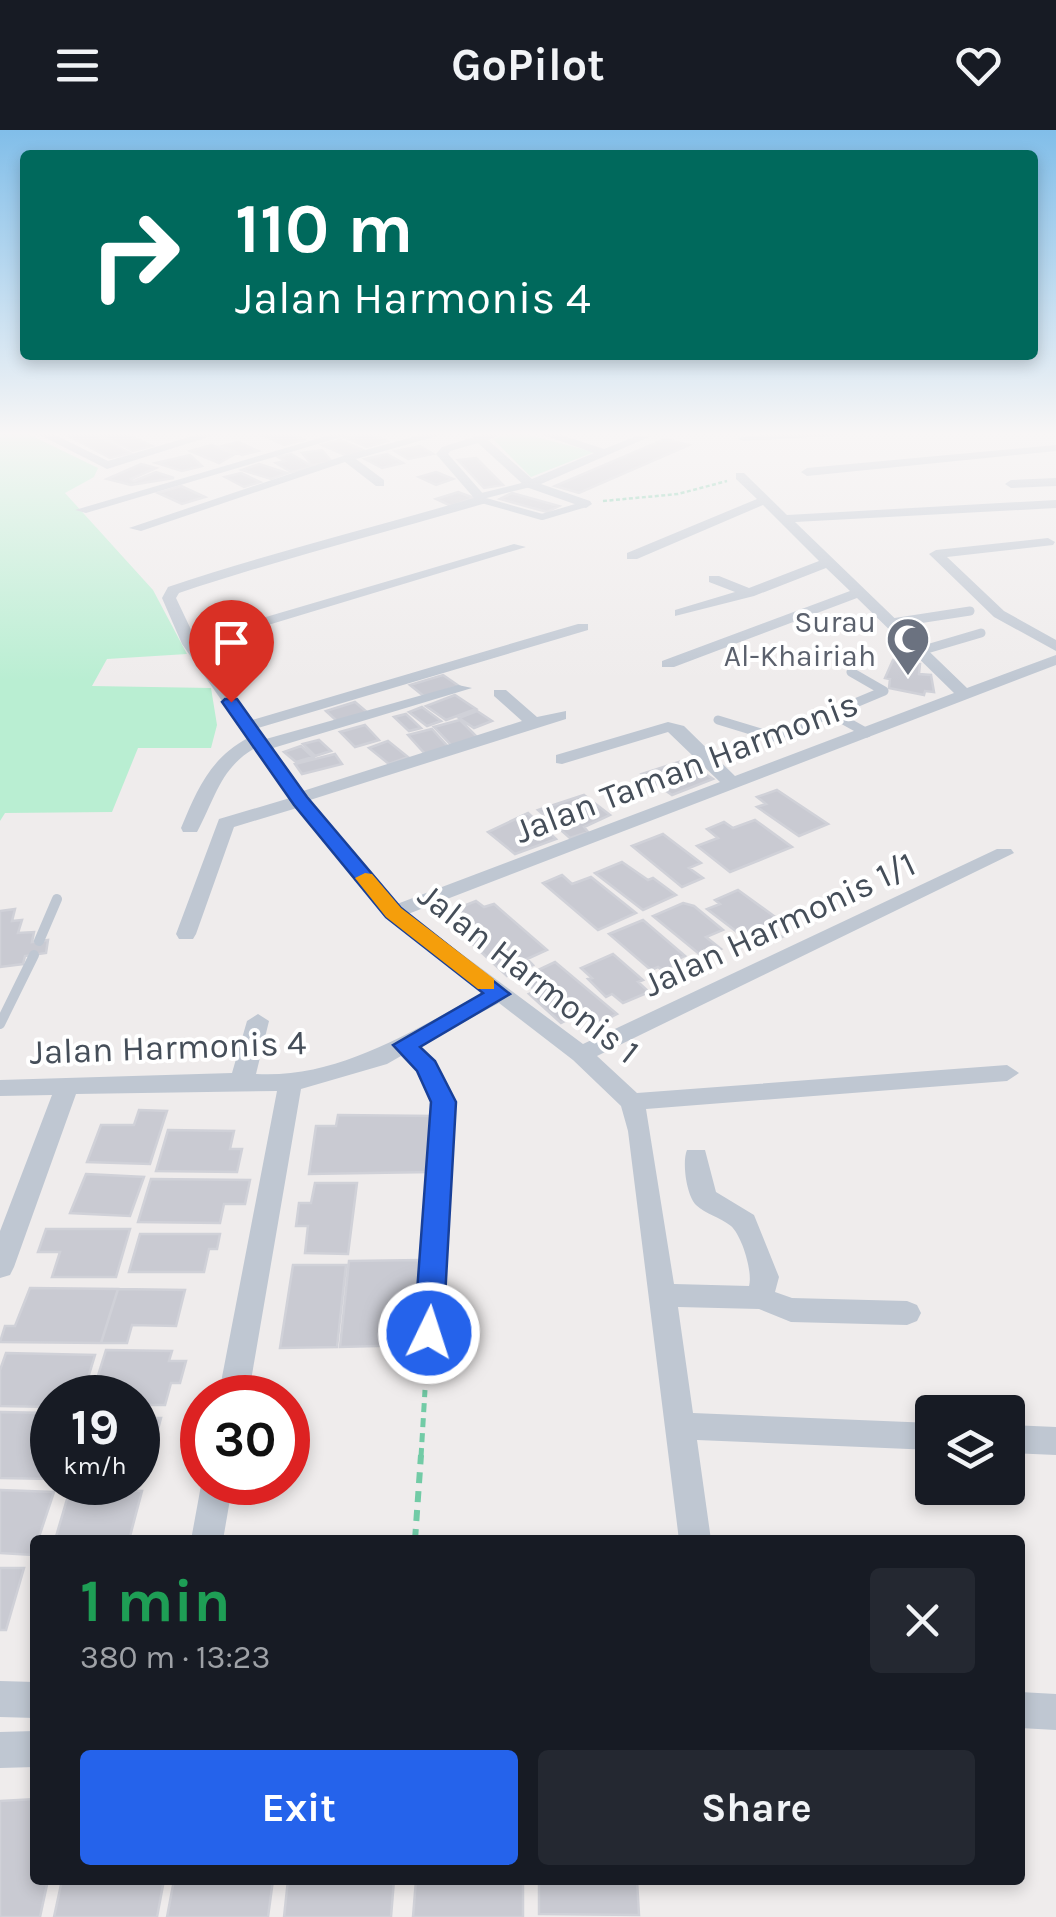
<!DOCTYPE html>
<meta charset="utf-8">
<style>
body{margin:0;font-family:Karla,sans-serif;background:#242831;color:#f1f3f6;height:100vh;display:flex;flex-direction:column;font-size:38px;white-space:nowrap}
*{box-sizing:border-box;margin:0}
p{font-size:32px;color:#9ea1a6}
.icon{flex:none;width:55px;height:55px;fill:none;stroke:currentColor;stroke-width:2;stroke-linecap:round;stroke-linejoin:round}
.map{position:relative;flex:1;overflow:hidden}
.drawer{position:absolute;left:30px;top:1405px;width:995px;height:350px;display:flex;flex-direction:column;background:#171b24;border-radius:10px;box-shadow:0 5px 15px #0003}
.drawer>*{flex:none}
.guide{position:absolute;left:20px;top:20px;width:1018px;height:210px;border-radius:10px;box-shadow:0 5px 15px #0003;background:#00695c;color:#fff;overflow:hidden}
.buttons{position:absolute;left:915px;top:1265px;display:grid;gap:20px}
.buttons a{display:grid;place-items:center;width:110px;height:110px;border-radius:10px;background:#171b24;box-shadow:0 5px 15px #0003;font-size:50px}
.speed{position:absolute;left:30px;top:1245px;display:flex;gap:20px;font-size:50px;font-weight:700;text-align:center}
.speed>*{display:grid;place-content:center;width:130px;height:130px;border-radius:50%;background:#171b24;box-shadow:0 5px 15px #0003;line-height:1}
.speed small{font-size:25px;font-weight:400}
.speed .limit{border:15px solid #d22;background:#fff;color:#111}
.pin{position:absolute;display:grid;place-items:center;width:85px;height:85px;color:#fff;margin:-102px -42px;border-radius:50% 50% 50% 0;rotate:-45deg;box-shadow:0 0 10px #0007}
.pin .icon{rotate:45deg}
.me{position:absolute;width:110px;margin:-55px;rotate:4deg;stroke-linejoin:round;filter:drop-shadow(0 0 8px #0008)}
.turn{display:flex;align-items:center;gap:35px;height:210px;padding:0 50px;font-size:45px}
.turn .icon{width:130px;height:130px;stroke-width:2.5}
.turn b{display:block;font-size:70px;line-height:85px}
.round{display:grid;place-items:center;flex:none;width:105px;height:105px;border-radius:10px;background:#242831}
.head{display:flex;align-items:center;justify-content:space-between;height:170px;padding:0 50px}
h1{font-size:60px;font-weight:700;line-height:75px;color:#1e9e55}
.cta{display:flex;gap:20px;margin-top:auto;padding:20px 50px}
.cta a{flex:1;height:115px;border-radius:10px;background:#2563eb;color:#fff;font-size:40px;font-weight:700;line-height:115px;text-align:center}
.cta a+a{background:#242831;color:#f1f3f6}
header{display:flex;justify-content:space-between;align-items:center;height:130px;padding:0 50px;background:#171b24;font-size:45px;font-weight:700}
.map>svg:first-child{display:block}
.green{fill:#b9eed2}
.building{fill:#c9cad2;stroke:#d0d1d8;stroke-width:2.5}
.lines{fill:none;stroke-linecap:round;stroke-linejoin:round}
.path-far2{stroke:#72cba6;stroke-width:2.5;stroke-dasharray:4 2.5;stroke-linecap:butt}
.path-far1{stroke:#72cba6;stroke-width:5;stroke-dasharray:9 6;stroke-linecap:butt}
.path{stroke:#72cba6;stroke-width:6;stroke-dasharray:11 8;stroke-linecap:butt}
.lane-far2{stroke:#bfc7d2;stroke-width:6}
.lane-far1{stroke:#bfc7d2;stroke-width:9}
.lane{stroke:#bfc7d2;stroke-width:10}
.street{fill:#bfc7d2;fill-rule:evenodd}
.route{fill:#2563eb;stroke:#184099;stroke-width:2.5}
.slow{fill:#f59e0b}
.labels{text-anchor:middle;stroke-width:8;stroke-linejoin:round;paint-order:stroke}
.far-worship-label{font-size:30px;fill:#5b616d;stroke:#fff;text-anchor:end}
.street-label{font-size:35px;fill:#454e59;stroke:#fff}
</style>
<header><svg class="icon" aria-label="menu" viewBox="0 0 24 24"><path d="M4 6h16M4 12h16M4 18h16"/></svg>GoPilot<svg class="icon" aria-label="heart" viewBox="0 0 24 24"><path d="M12 20l-8-8c-3-5 5-10 8-4 3-6 11-1 8 4z"/></svg></header>
<div class="map">
<svg width="1056" height="1787" viewBox="0 0 1056 1787">
<rect width="100%" height="100%" fill="#efecec"/>
<path class="green" d="M0,302H24L98,338L94,347L65,363L153,460L187,524L107,529L92,556L211,558L217,595L211,618H138L112,682L5,683L0,691Z
M517,302L594,322L531,347L493,309Z"/>
<path class="building" d="M61,302H89L130,323L110,328Z
M94,302H123L152,316L133,321Z
M256,302H287L304,310L284,315Z
M369,304L387,311L367,317L346,308Z
M665,309L689,315L579,363L555,356Z
M340,310L365,321L347,326L322,315Z
M238,312L258,321L242,325L222,316Z
M211,315L235,324L219,333L190,321Z
M420,316L433,324L408,329L395,321Z
M322,320L332,332L312,335L302,323Z
M291,324L313,337L291,342L276,333L285,331L278,327Z
M387,324L403,333L382,338L365,329Z
M190,325L202,336L182,341L156,333Z
M476,328L503,355L484,358L458,330Z
M141,334L156,338L131,349L134,351L156,342L174,348L131,355L107,349Z
M259,334L287,343L271,349L242,340Z
M436,342L453,349L436,355L419,347Z
M241,343L260,352L244,357L225,347Z
M181,356L205,367L182,374L158,363Z
M458,362L474,368L451,376L436,369Z
M512,363L559,376L547,382L500,369Z
M893,530L920,534L919,544L931,545L934,562L925,561L924,565L889,558L890,549L885,548Z
M443,545L459,556L425,567L410,555Z
M455,565L476,579L446,590L426,576Z
M355,572L368,583L338,592L326,581Z
M422,577L441,591L427,596L409,582Z
M477,581L492,591L474,598L459,588Z
M406,584L421,598L409,601L394,587Z
M460,590L481,611L454,618L434,597Z
M365,595L379,610L355,617L340,602Z
M432,599L451,620L427,626L408,605Z
M319,610L331,621L315,626L303,614Z
M388,611L408,627L389,634L369,618Z
M301,616L313,627L296,632L284,622Z
M335,624L342,634L302,644L295,634Z
M685,630L713,649L672,665L642,644Z
M777,660L828,694L799,706L757,677L766,674L757,667Z
M584,665L610,685L584,697L588,702L570,708L538,680Z
M528,683L556,709L515,724L488,702Z
M755,690L792,717L730,742L697,716L718,708L707,699L724,692L733,698Z
M663,704L701,733L689,738L703,748L682,757L632,716Z
M622,732L648,750L653,748L676,765L643,780L595,743Z
M562,745L572,754L591,747L636,783L598,800L543,753Z
M738,760L778,789L766,795L782,807L758,818L707,779L720,774L715,770Z
M476,771L484,777L494,774L547,820L527,829L533,835L507,846L441,785Z
M683,773L694,776L723,800L706,807L721,819L703,827L653,786Z
M15,779L12,791L22,790L18,803L34,802L32,812L48,810L46,823L25,826L23,834L0,837V781Z
M643,790L685,826L674,831L679,836L665,842L658,837L651,840L609,804Z
M613,824L643,850L638,852L649,862L623,873L612,864L606,867L588,849L592,848L581,838Z
M555,832L617,884L595,895L581,883L561,893L529,864L536,861L521,848Z
M139,980L167,981L150,1034L87,1032L101,995H134Z
M338,985L434,986L431,1042L309,1044L316,996H336Z
M168,1000L234,1001L230,1019H242L237,1042L156,1041Z
M86,1044L144,1047L130,1086L70,1083Z
M151,1049L250,1050L245,1074H224L220,1093L138,1092Z
M315,1053H357L348,1124L305,1123L308,1096H296L299,1073H311Z
M46,1099H130L116,1147H52L60,1122H38Z
M140,1104H220L217,1119H209L204,1142H129Z
M422,1130L416,1215L340,1217L349,1131Z
M293,1135H346L337,1217L280,1218Z
M30,1158L118,1159L101,1213L0,1212L5,1196H15Z
M118,1159L185,1160L176,1196L132,1195L127,1213H101Z
M106,1220L172,1221L169,1231H186L180,1253H171L165,1275H138V1268H91Z
M6,1223L95,1225L82,1268H52V1277L0,1276V1240Z
M0,1282L52,1283V1349L0,1348Z
M138,1288H161L146,1344H138Z
M70,1359L142,1361L129,1410H55Z
M0,1360L54,1362L33,1425L0,1423Z
M0,1438H24L6,1500H0Z
M35,1669V1750H48L40,1787H0V1671Z
M62,1750H164L157,1787H54Z
M174,1750H273L268,1787H167Z
M288,1750H394L391,1787H284Z
M416,1750H523V1787H413Z
M539,1750H637L639,1785L539,1784Z"/>
<g class="lines">
<path class="path-far2" d="M603,371L678,364L727,351"/>
<path class="path-far1" d="M421,1327L425,1260"/>
<path class="path" d="M415,1410L421,1325"/>
<path class="lane-far2" d="M482,366L530,354
M482,370L542,387L586,374"/>
<path class="lane-far1" d="M892,493L970,481
M920,521L981,503
M831,583L867,603
M718,590L774,607L884,561L851,542"/>
<path class="lane" d="M39,811L57,769
M0,894L34,825"/>
<path class="street" d="M34,302H49L108,331L206,302H224L107,339Z
M340,302H358L86,383L75,380Z
M432,302H451L356,329L384,350V356H376L345,332L141,401L129,398L343,326Z
M490,302H508L488,310L532,349L594,323L535,302H552L604,319L639,305L649,307L541,354L590,371L592,374L586,378L526,357L478,313L450,321L448,324L486,367V373C384,403 280,429 179,463L176,468L195,508L514,414L526,417L199,516L252,590L578,494H588V500L258,598L266,609L458,555L472,558L273,618L303,661L522,591L494,566V560H506L537,587L566,581V589L310,670L397,774L720,652L668,602L562,634L556,633V625L668,592L684,596L735,646L954,563L857,468L674,537H662V531L850,461L826,438L754,466L675,486V480L735,462L709,452V446H719L749,458L819,431L763,375L637,429H627V423L757,369L736,349V343H744L787,385L1056,370V378L795,392L967,558L1056,525V535L408,784L583,914L997,719H1011L1014,723L597,926L637,963L1007,935L1019,943L1007,951L646,979L674,1154L749,1156C753,1142 742,1106 731,1096C720,1087 705,1084 696,1075C686,1065 682,1031 687,1020H705L716,1062L754,1085L779,1147L775,1162L792,1168L907,1171L917,1175L921,1183L917,1191L907,1195L791,1192L759,1179L678,1177L693,1283L932,1293V1320L697,1310L711,1410H679L628,1001L621,976L573,930L499,873L419,916L434,931L456,972L441,1238L436,1247L426,1251L416,1247L411,1238L432,972L417,942L401,926L387,934L301,959L248,1268H218L277,961L76,964L14,1137L10,1145L0,1148V1101L52,965L0,966V950L232,943L247,891L258,884L269,891L256,944C339,949 413,900 485,862L386,787L297,678L234,697L196,804L193,809H179L176,804L219,689L290,668L255,618C220,638 215,669 197,702H183L181,698C197,660 210,628 248,608L182,514L162,468L168,457C269,423 372,398 474,368L436,324L442,317Z
M787,302H851L845,305L743,311L737,308Z
M1056,315V321L807,346L801,342L807,338Z
M1056,348V356L1011,358L1005,354L1011,350Z
M1048,408L1055,412L1053,415L947,427L1004,481L1056,510V521L994,487L929,424L936,420Z
M1008,1295L1056,1297V1325L1008,1323Z
M202,1350V1352H233L223,1410H191Z
M0,1551L35,1552V1588L0,1587Z
M1020,1562L1056,1564V1600L1020,1598Z
M35,1601V1637L0,1638V1602Z"/>
</g>
<linearGradient id="sky" x2="0" y2="1"><stop stop-color="#81bee9"/><stop offset="0.55" stop-color="#f8f6f6"/><stop offset="1" stop-color="#f8f6f6" stop-opacity="0"/></linearGradient>
<rect width="1056" height="552" fill="url(#sky)"/>
<path class="route" d="M225,569H237L307,667L401,778L510,864L420,917L435,931L456,972L443,1203L439,1211L429,1215L419,1211L414,1203L431,972L417,941L393,915L483,863L386,787L294,675L222,572Z"/>
<path class="slow" d="M365,743L372,744L401,778L494,849V859H478L386,787L355,748Z"/>
<defs>
<g id="mosque-pin" transform="scale(2.25)"><path d="M0 17L-7.5 6A9.5 9.5 0 1 1 7.5 6Z" fill="#6b7280" stroke="#fff"/><path d="M3.5-4.9A6 6 0 1 0 3.5 4.9A5 5 0 1 1 3.5-4.9Z" fill="#fff"/></g>
</defs>
<g fill-rule="evenodd">
<use href="#mosque-pin" x="908" y="509"/>
</g>
<g class="labels">
<g class="far-worship-label">
<text x="876" y="502">Surau<tspan x="876" dy="34">Al-Khairiah</tspan></text>
</g>
<g class="street-label">
<text transform="translate(686 637) rotate(-21)" y="12">Jalan Taman Harmonis</text>
<text transform="translate(779 794) rotate(-25)" y="12">Jalan Harmonis 1/1</text>
<text transform="translate(529 843) rotate(38)" y="12">Jalan Harmonis 1</text>
<text transform="translate(168 917) rotate(-2)" y="12">Jalan Harmonis 4</text>
</g>
</g>
</svg>
<div class="buttons">
<a><svg class="icon" aria-label="layers" viewBox="0 0 24 24"><path d="M12 4l9 5-9 5-9-5zM3 14l9 5 9-5"/></svg></a>
</div>
<div class="speed"><div>19<small>km/h</small></div><div class="limit">30</div></div>
<div class="pin" style="left:231px;top:572px;background:#d93025"><svg class="icon" aria-label="arrive" viewBox="0 0 24 24"><path d="M6 21V4h12l-3 4 3 4H6"/></svg></div>
<svg class="me" style="left:429px;top:1203px" viewBox="-20 -20 40 40"><circle r="17" fill="#2563eb" stroke="#fff" stroke-width="3"/><path d="M0-11L8 9 0 5-8 9z" fill="#fff"/></svg>
<div class="guide">
<div class="turn"><svg class="icon" aria-label="right" viewBox="0 0 24 24"><path d="M7 20v-9h11M14 6l5 5-5 5"/></svg><div><b>110 m</b>Jalan Harmonis 4</div></div>
</div>
<section class="drawer">
<div class="head"><div><h1>1 min</h1><p>380 m · 13:23</p></div><a class="round"><svg class="icon" aria-label="close" viewBox="0 0 24 24"><path d="M6 6l12 12M18 6L6 18"/></svg></a></div>
<div class="cta"><a>Exit</a><a>Share</a></div>
</section>
</div>
